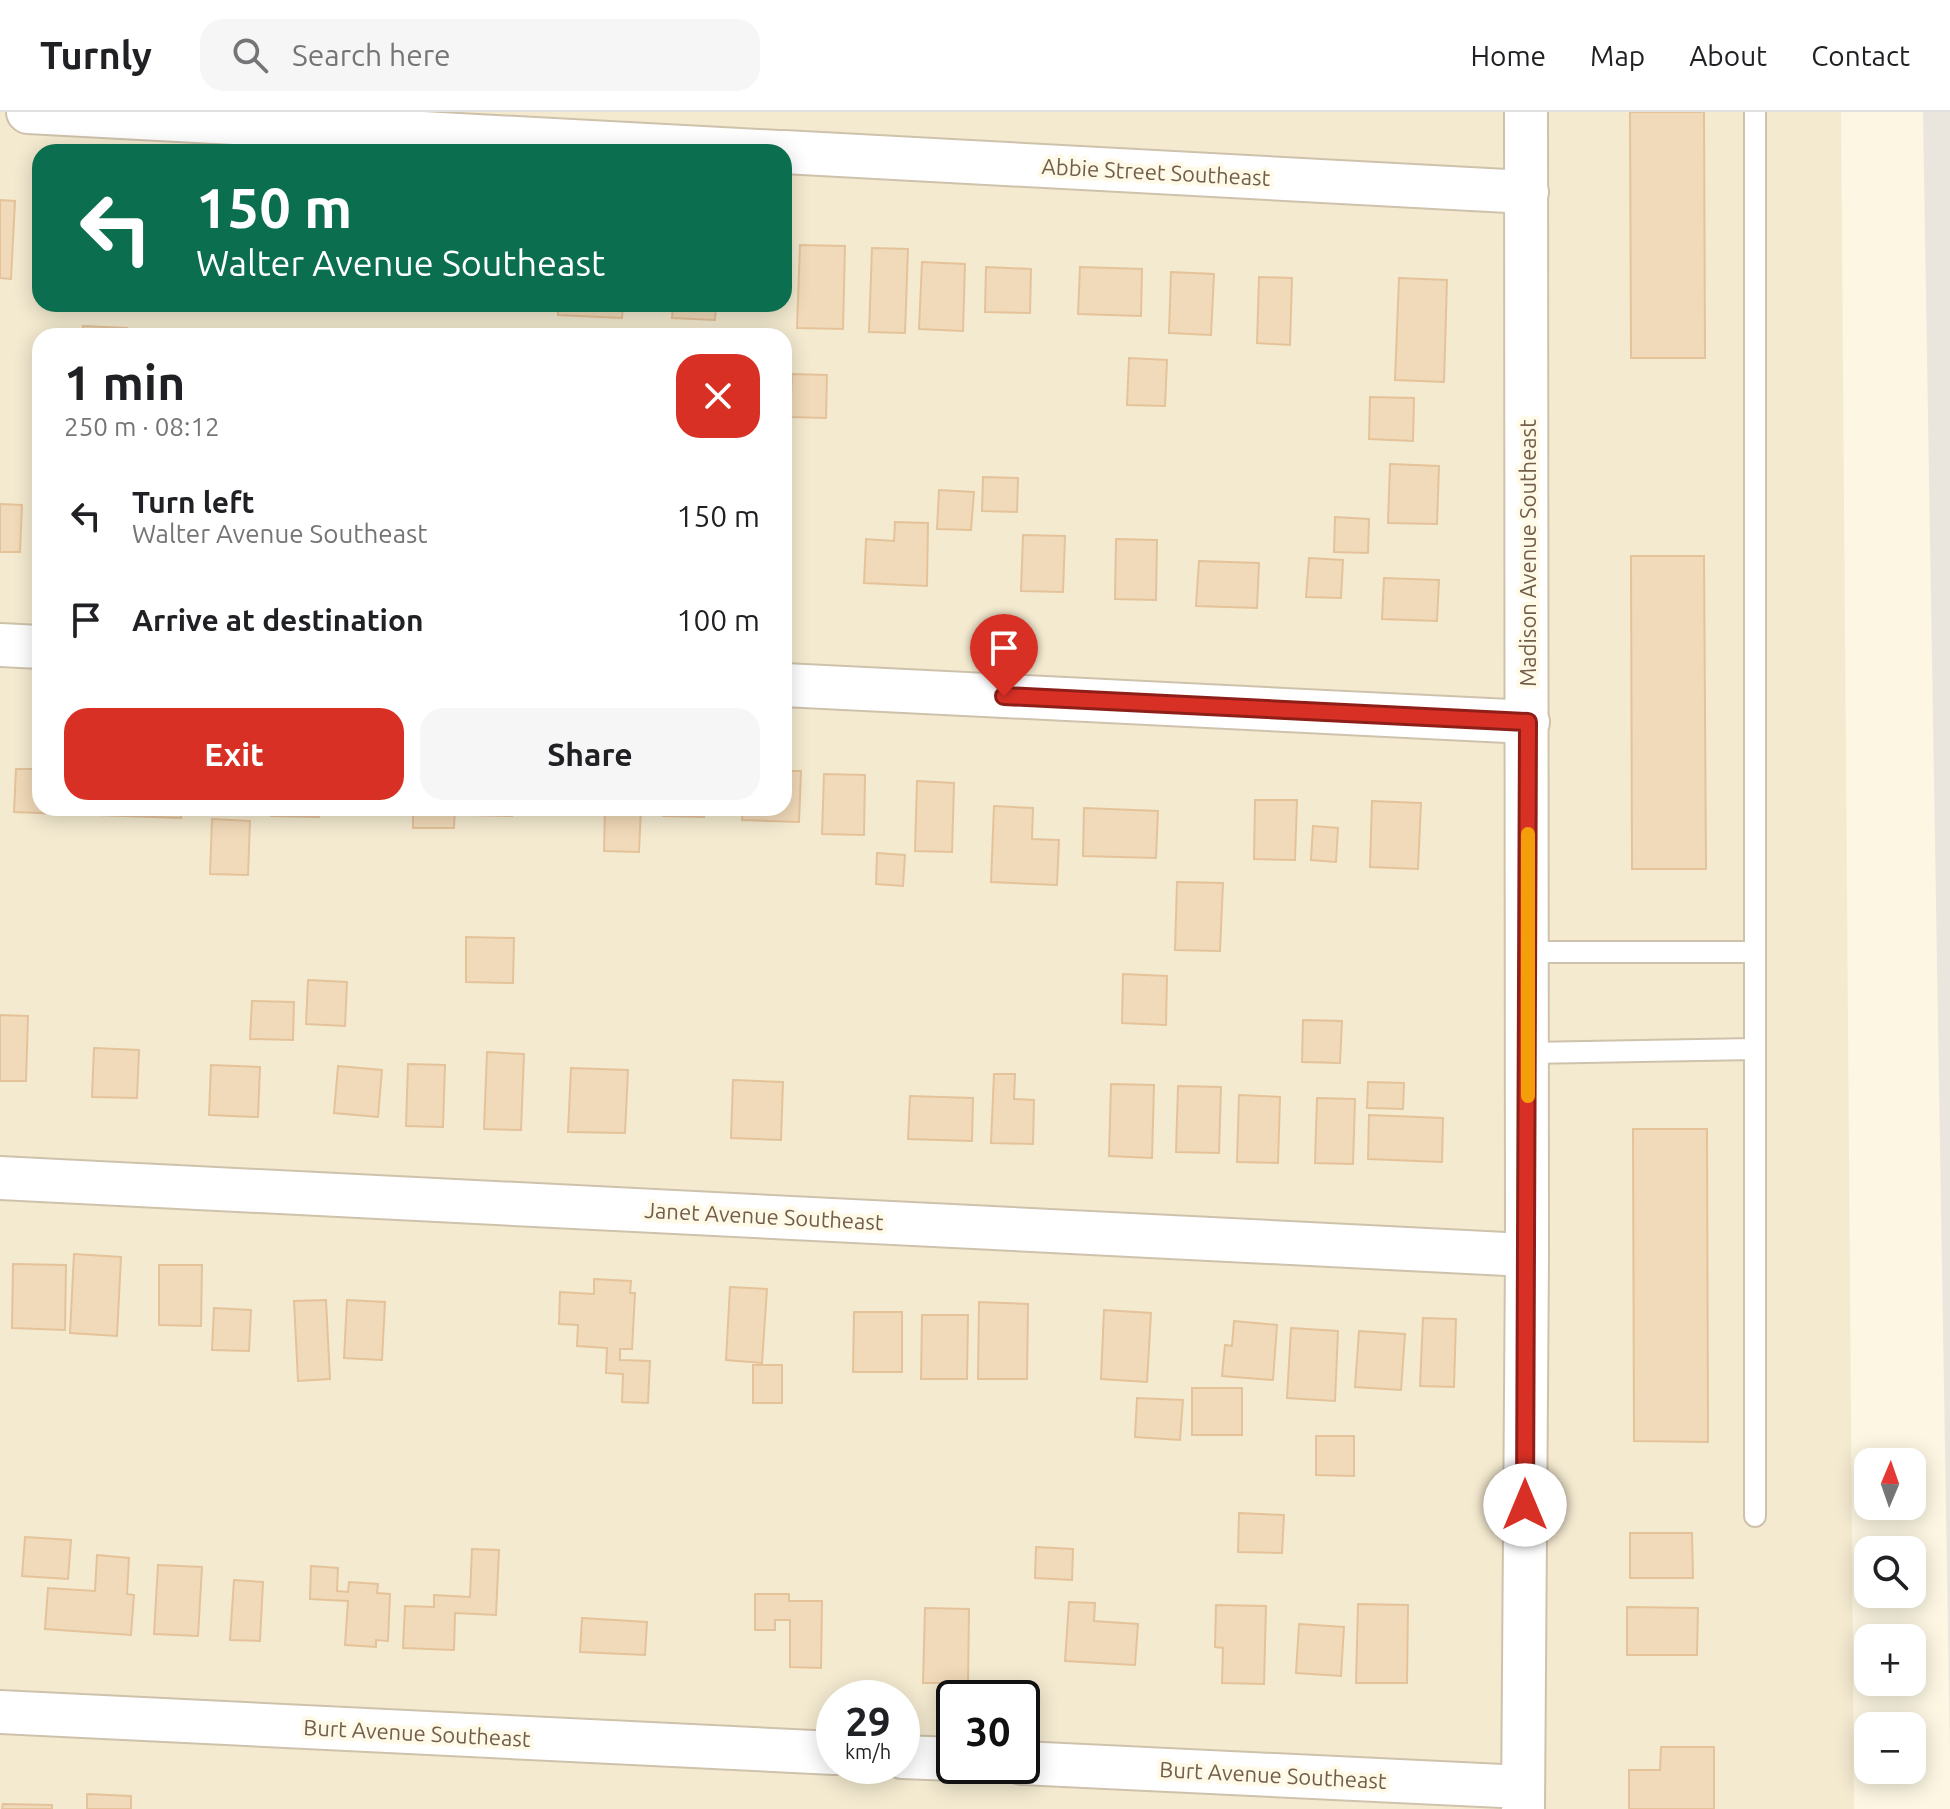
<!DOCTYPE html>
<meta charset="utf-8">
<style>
body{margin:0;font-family:Ubuntu,sans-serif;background:#f6f6f6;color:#202124;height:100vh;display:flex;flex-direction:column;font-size:30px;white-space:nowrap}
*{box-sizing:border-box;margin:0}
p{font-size:26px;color:#757577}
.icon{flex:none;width:44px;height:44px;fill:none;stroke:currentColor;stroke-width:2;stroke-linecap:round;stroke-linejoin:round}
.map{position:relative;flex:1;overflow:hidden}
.sheet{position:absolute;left:32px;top:216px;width:760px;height:488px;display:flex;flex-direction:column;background:#fff;border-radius:24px;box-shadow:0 4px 20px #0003}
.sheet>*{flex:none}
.hud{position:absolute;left:32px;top:32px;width:760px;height:168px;border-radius:24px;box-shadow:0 4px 20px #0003;background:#0b6e4f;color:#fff;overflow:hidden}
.needle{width:52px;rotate:2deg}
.tools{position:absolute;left:1854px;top:1336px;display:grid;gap:16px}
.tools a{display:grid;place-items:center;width:72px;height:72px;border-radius:16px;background:#fff;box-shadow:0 4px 20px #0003;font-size:40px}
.speed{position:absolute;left:816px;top:1568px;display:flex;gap:16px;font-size:40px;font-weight:700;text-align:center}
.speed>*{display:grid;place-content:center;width:104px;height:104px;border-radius:50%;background:#fff;box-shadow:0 4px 20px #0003;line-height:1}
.speed small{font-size:20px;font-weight:400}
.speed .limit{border:4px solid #111;border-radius:12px;background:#fff;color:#111}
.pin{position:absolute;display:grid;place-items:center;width:68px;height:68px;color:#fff;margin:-82px -34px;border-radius:50% 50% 50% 0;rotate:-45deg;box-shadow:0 0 8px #0007}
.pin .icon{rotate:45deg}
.me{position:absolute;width:88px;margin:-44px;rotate:0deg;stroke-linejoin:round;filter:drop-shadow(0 0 6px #0008)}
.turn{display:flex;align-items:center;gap:28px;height:168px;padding:0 32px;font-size:36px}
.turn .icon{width:104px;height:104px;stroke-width:2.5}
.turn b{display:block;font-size:56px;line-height:68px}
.round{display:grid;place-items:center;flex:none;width:84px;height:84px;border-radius:24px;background:#f6f6f6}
.overview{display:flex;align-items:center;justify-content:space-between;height:136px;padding:0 32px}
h1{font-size:48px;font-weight:600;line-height:60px}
.cta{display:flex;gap:16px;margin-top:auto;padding:16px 32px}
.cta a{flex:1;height:92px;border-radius:24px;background:#d93025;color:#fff;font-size:32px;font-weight:600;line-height:92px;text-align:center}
.cta a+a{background:#f6f6f6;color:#202124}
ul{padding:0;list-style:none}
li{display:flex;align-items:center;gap:24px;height:104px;padding:0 32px}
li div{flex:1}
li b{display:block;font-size:30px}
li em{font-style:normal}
header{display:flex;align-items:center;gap:48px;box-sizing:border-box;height:112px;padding:0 40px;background:#fff;border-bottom:2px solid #e0e0e0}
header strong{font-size:38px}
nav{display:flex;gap:44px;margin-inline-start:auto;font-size:28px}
.search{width:560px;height:72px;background:#f6f6f6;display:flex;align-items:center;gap:20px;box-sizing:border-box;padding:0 28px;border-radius:24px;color:#757577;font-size:30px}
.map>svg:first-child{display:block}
.residential{fill:#f4ead0;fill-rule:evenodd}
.industrial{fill:#ebe6dd}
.building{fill:#f1dab9;stroke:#e4c39a;stroke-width:2}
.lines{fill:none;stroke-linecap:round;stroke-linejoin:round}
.lane-casing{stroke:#cfc2ac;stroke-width:24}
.street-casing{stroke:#cfc2ac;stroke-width:46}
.lane{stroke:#fff;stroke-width:20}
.street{stroke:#fff;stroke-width:42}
.route-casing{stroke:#8d1f18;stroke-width:20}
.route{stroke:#d93025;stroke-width:14}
.slow{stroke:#f59e0b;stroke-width:14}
.labels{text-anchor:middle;stroke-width:8;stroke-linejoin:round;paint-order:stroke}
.street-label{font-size:22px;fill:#735f49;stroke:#fffae8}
</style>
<header>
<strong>Turnly</strong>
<div class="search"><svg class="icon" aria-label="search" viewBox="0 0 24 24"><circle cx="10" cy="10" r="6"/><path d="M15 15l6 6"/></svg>Search here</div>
<nav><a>Home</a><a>Map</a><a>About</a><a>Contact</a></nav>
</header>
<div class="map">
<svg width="1950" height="1697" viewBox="0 0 1950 1697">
<rect width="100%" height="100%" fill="#fcf6e2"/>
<path class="residential" d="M0,0H1841L1854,1697H0ZM40,40H784V192H40ZM40,224H784V696H40ZM834,1586H902V1654H834ZM954,1586H1022V1654H954Z"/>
<path class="industrial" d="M1923,0H1950V1642Z"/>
<path class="building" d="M1630,0H1704L1705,246H1631Z
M0,88L15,89L11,167L0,166Z
M37,90H40V150L34,149Z
M800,133L845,134L843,217L797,216Z
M872,136L908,137L905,221L869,220Z
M922,150L965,152L963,219L919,217Z
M986,155L1031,157L1030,201L985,200Z
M1080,155L1142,157L1141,204L1078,202Z
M1171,160L1214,162L1211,223L1169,221Z
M1259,165L1292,166L1290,233L1257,231Z
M1399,166L1447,168L1444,270L1395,268Z
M558,192H623L622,206L558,203Z
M673,192H716L715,208L672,206Z
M83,214L127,216V224H83Z
M1129,246L1167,248L1165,294L1127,293Z
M792,262L827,263L826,306L790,305Z
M1370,285L1414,286L1413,329L1369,327Z
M1390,352L1439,354L1437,412L1388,411Z
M983,365L1018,366L1017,400L982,399Z
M939,378L974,380L971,418L937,417Z
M0,392L22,393L20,440H0Z
M1335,405L1369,407L1368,441L1334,440Z
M895,410L928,411L927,474L864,471L866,427L894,429Z
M1023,423L1065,424L1063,480L1021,479Z
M1116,427L1157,428L1156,488L1115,487Z
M1631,444H1704L1706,757H1632Z
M1309,446L1343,448L1341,486L1306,485Z
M1199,449L1259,451L1257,496L1196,494Z
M1384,466L1439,468L1437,509L1382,507Z
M39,647L40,696H65V702L14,700L16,657H39Z
M784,659H801L799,710L742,708L743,696H784Z
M824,662L865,663L864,723L822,722Z
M917,669L954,671L952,740L915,739Z
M1255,688H1297L1295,748L1254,747Z
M1372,689L1421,691L1418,757L1370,755Z
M994,694L1033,696L1032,727L1059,728L1057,773L991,770Z
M99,696H181V706L98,703Z
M271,696H320L319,705L271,704Z
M413,696H455L454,716H413Z
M471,696H512V704L471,703Z
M605,696H641L639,740L604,739Z
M663,696H704V705L663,704Z
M1084,696L1158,699L1156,746L1083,744Z
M212,707L250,709L248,763L210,762Z
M1313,714L1338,716L1336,750L1311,748Z
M877,741L905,743L903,774L876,772Z
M1177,770L1223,771L1220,839L1175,838Z
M466,825L514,826L513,871L466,870Z
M1123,862L1167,864L1166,913L1122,911Z
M308,868L347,870L345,914L306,912Z
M252,889L294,890L293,928L250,927Z
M0,903L28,904L26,969H0Z
M1303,908L1342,909L1340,951L1302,950Z
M94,936L139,938L137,986L92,985Z
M487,940L524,942L521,1018L484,1017Z
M408,952L445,953L443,1015L406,1014Z
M211,953L260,955L258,1005L209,1003Z
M338,954L382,958L378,1005L334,1001Z
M571,956L628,958L625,1021L568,1020Z
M994,962H1015L1014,987L1034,988L1033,1032L991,1031Z
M733,968L783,970L781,1028L731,1026Z
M1368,970L1404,971L1403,997L1367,996Z
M1111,972L1154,973L1152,1046L1109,1044Z
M1178,974L1221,975L1219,1041L1176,1040Z
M1239,983L1280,985L1278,1051L1237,1050Z
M910,984L973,986L972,1029L908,1027Z
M1317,986L1355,987L1353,1052L1315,1051Z
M1369,1003L1443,1006L1442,1050L1368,1047Z
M1633,1017H1707L1708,1330L1634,1329Z
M74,1142L121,1145L117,1224L70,1221Z
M13,1152L66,1153L65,1218L12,1216Z
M159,1153H202L201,1214L159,1213Z
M594,1167L631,1169L630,1181H635L632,1237H620V1248L650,1249L648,1291L622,1290L623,1262L606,1261L607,1236L577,1234L578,1213L559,1212L560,1180L594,1182Z
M730,1175L767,1177L762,1251L726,1248Z
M326,1188L330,1267L298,1269L294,1189Z
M347,1188L385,1190L382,1248L344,1246Z
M979,1190L1028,1192L1027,1267H978Z
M214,1196L251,1198L249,1239L212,1238Z
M1104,1198L1151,1201L1147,1270L1101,1267Z
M854,1200H902V1260H853Z
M922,1203H968L967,1267H921Z
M1423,1206L1456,1207L1454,1275L1420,1274Z
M1234,1209L1277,1213L1273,1268L1222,1264L1225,1233L1232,1234Z
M1291,1216L1338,1219L1335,1289L1287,1286Z
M1359,1219L1405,1222L1401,1278L1355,1275Z
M753,1253H782V1291H753Z
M1192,1276H1242V1323H1192Z
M1137,1286L1183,1288L1180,1328L1135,1325Z
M1316,1324H1354V1364L1316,1363Z
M1239,1401L1284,1403L1282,1441L1238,1440Z
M1630,1421H1692L1693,1466H1630Z
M25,1425L71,1428L68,1467L22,1464Z
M1036,1435L1073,1437L1072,1468L1035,1466Z
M472,1437L499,1438L496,1503L455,1501L454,1538L403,1536L405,1494L434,1495V1483L470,1485Z
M97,1443L129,1446L127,1482L134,1483L131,1523L45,1517L48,1476L95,1479Z
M158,1453L202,1455L198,1524L154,1522Z
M311,1454L338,1456L337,1479L348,1480L349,1470L378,1472L377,1481L390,1482L388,1529L376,1528V1535L345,1533L348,1489L310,1487Z
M234,1468L263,1470L260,1529L230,1528Z
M755,1482H789V1489H822L821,1556L790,1555V1508H775V1518H755Z
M1069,1490L1095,1491L1094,1509L1138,1512L1135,1553L1065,1549Z
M1358,1492L1408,1493L1407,1571H1356Z
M1216,1493L1266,1494L1264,1572L1222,1571L1223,1536L1215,1535Z
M1627,1495L1698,1496L1697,1543H1627Z
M925,1496L969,1497L968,1571H923Z
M582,1506L647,1510L645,1543L580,1540Z
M1299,1512L1344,1515L1341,1564L1296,1561Z
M1661,1635H1714V1697H1629V1658H1660Z
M87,1682L131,1684V1697H87Z
M3,1692L52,1693V1697H2Z"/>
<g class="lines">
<g class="lane-casing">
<path id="lane" d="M1755,0V1404
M1527,840H1754
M1528,941L1755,937"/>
</g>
<g class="street-casing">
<path id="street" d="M28,0L778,40
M784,40L1527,80
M0,533L40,535
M784,573L1528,610
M0,1066L1527,1143
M0,1600L834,1641
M902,1645L954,1647
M1022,1651L1523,1675
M1523,1697L1527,1143L1526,0"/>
</g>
<use href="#lane" class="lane"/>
<use href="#street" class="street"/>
</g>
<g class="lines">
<g class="route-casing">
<path id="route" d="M1004,584L1528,610L1525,1393"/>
</g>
<use href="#route" class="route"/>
<path class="slow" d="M1528,984V722"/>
</g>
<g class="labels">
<g class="street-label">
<text transform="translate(1156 60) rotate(3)" y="8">Abbie Street Southeast</text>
<text transform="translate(1528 441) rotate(-90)" y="8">Madison Avenue Southeast</text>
<text transform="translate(764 1104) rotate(3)" y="8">Janet Avenue Southeast</text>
<text transform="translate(417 1621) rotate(3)" y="8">Burt Avenue Southeast</text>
<text transform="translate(1273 1663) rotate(3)" y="8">Burt Avenue Southeast</text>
</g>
</g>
</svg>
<div class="tools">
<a><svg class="needle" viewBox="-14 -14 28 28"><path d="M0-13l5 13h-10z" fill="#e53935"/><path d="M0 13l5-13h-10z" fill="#757577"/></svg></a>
<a><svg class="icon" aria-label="search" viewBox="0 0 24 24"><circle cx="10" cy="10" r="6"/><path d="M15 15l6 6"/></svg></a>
<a>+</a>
<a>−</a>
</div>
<div class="speed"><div>29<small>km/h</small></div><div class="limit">30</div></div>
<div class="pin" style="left:1004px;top:584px;background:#d93025"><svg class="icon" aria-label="arrive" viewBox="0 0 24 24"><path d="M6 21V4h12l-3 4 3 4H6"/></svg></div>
<svg class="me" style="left:1525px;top:1393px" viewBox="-20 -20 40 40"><circle r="19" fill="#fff"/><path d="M0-13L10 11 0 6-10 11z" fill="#d93025"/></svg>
<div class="hud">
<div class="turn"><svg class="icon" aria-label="left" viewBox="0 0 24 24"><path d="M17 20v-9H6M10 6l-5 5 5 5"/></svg><div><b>150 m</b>Walter Avenue Southeast</div></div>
</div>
<section class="sheet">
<div class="overview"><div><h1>1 min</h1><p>250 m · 08:12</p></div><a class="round" style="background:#d93025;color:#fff"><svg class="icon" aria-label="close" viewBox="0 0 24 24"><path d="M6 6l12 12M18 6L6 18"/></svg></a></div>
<ul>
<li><svg class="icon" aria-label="left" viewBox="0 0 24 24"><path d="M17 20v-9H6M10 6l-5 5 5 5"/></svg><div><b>Turn left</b><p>Walter Avenue Southeast</p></div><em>150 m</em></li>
<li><svg class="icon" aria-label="arrive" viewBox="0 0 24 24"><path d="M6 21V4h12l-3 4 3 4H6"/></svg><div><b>Arrive at destination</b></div><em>100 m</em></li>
</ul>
<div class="cta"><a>Exit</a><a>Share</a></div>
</section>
</div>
